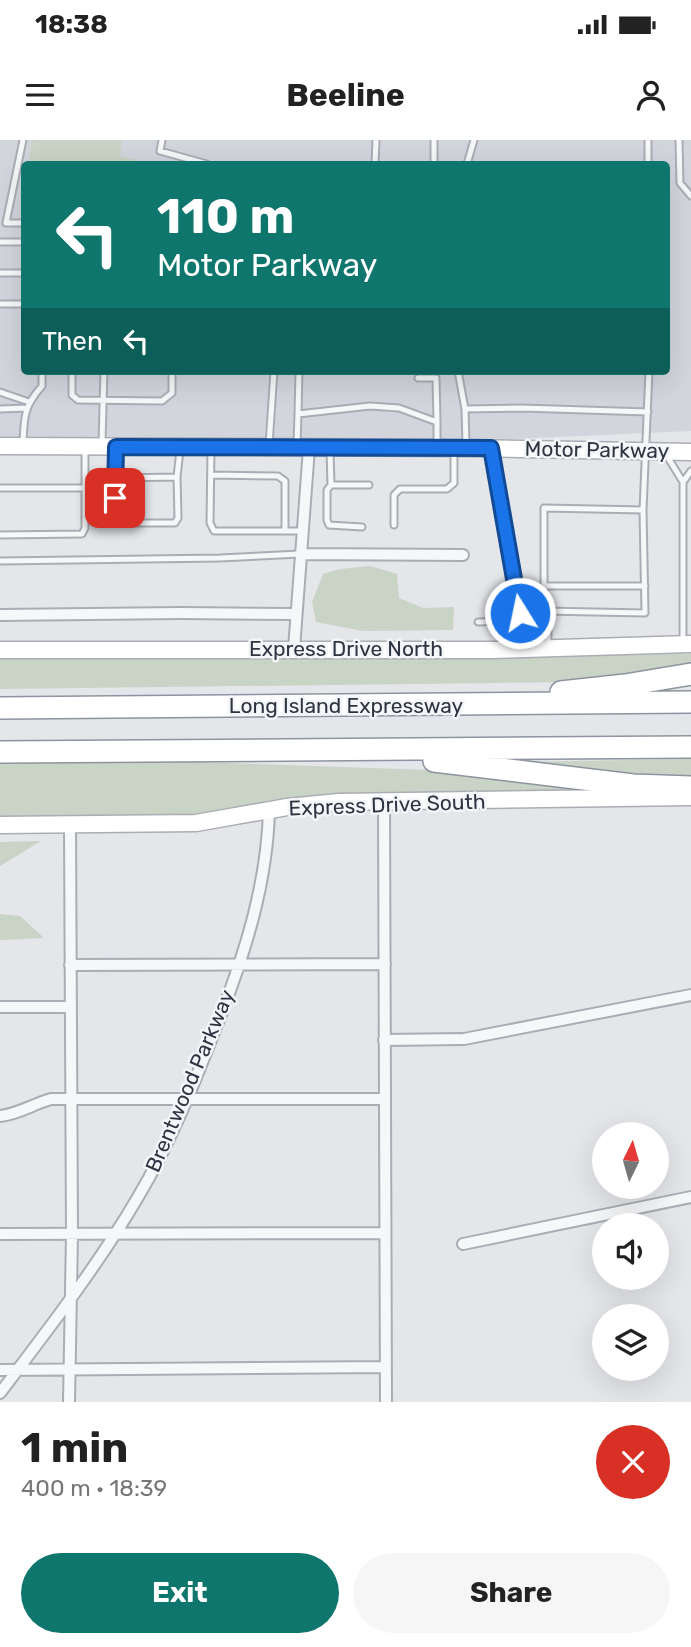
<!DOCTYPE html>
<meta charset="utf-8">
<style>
body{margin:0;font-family:Rubik,sans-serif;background:#f6f6f6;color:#222;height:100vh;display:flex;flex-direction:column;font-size:26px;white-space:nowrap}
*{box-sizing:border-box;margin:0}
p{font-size:23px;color:#767676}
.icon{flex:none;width:38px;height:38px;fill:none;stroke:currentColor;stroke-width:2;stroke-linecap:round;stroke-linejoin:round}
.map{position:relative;height:1262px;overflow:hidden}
.details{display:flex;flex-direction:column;background:#fff;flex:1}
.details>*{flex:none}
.top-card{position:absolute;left:21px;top:21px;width:649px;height:214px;border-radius:7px;box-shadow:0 7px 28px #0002;background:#0f766e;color:#fff;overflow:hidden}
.needle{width:46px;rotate:5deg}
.buttons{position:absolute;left:592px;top:982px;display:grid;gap:14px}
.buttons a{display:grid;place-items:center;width:77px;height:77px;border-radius:50%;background:#fff;box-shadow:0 7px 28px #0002;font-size:35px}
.pin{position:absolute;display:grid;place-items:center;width:60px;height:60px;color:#fff;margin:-30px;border-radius:14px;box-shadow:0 4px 10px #0006}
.me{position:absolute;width:77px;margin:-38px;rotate:350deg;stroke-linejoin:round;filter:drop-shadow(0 0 5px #0008)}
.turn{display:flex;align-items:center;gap:24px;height:147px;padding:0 21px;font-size:32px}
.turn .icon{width:91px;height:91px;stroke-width:2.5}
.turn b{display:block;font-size:49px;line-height:60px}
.then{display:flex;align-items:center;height:66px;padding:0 21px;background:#0003;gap:14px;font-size:26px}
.round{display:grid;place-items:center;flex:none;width:74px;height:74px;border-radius:37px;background:#f6f6f6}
.summary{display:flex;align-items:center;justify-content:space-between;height:119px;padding:0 21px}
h1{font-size:42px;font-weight:700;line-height:52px}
.cta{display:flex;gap:14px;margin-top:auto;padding:14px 21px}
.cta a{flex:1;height:80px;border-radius:42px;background:#0f766e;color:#fff;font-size:28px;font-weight:700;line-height:80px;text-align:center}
.cta a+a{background:#f6f6f6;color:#222}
.status{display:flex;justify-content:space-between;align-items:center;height:49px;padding:0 35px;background:#fff;direction:ltr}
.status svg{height:19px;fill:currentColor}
header{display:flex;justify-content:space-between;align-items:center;height:91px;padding:0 21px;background:#fff;font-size:32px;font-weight:700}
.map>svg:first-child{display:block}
.built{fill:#d2d6dc;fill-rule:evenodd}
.green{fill:#c9d3c6}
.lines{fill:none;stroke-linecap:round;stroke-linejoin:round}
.service-casing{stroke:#aaadb4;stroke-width:9}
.minor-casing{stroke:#aaadb4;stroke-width:14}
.secondary-casing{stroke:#aaadb4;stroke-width:19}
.motorway-casing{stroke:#8d949f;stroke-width:24}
.service{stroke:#f6f7f9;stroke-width:5}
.minor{stroke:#f6f7f9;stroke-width:10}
.secondary{stroke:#fff;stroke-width:16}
.motorway{stroke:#fff;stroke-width:21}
.route-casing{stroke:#114b97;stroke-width:18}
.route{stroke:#1a73e8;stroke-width:12}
.labels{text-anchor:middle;stroke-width:5;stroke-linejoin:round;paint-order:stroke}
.street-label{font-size:21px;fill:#2e3441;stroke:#f4f5f8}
</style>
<div class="status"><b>18:38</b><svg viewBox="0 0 49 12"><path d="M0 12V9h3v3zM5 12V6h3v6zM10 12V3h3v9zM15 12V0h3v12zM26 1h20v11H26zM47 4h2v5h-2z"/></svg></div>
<header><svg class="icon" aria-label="menu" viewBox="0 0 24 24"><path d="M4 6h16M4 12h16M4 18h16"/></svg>Beeline<svg class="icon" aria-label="person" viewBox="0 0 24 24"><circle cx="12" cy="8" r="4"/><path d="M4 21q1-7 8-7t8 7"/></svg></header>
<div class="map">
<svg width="691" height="1262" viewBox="0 0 691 1262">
<rect width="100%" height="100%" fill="#e4e6ea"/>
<path class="built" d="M0,0H691V291L309,308L0,311ZM24,24H667V231H24Z"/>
<path class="green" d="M32,0H122L120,16L151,24H28Z
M370,426L397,434L399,458L423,468L454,467L453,490L363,491L316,482L312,462L323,434L340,429Z
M691,514V527L572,542L0,549V519Z
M691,619V644L511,622Z
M167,621L430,630L601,650V655L221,676L0,681V623Z
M41,701L0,726V702Z
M0,774L20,776L44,798L0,800Z"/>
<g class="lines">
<g class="service-casing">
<path id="service" d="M23,0L6,83H24
M162,0L160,11L207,24
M648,0V24
M679,0L680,43L691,56
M375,24L376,0
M434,24V0
M467,24L474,0
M0,102H24
M0,133H24
M0,164H24
M72,231V255L78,260L162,261L172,253V231
M458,231L465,269L466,304
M418,238H436L437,282
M0,252L29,262
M0,269L27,268
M465,269L522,268L648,272
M298,274L299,231
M23,303C24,277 24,266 42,246V231
M102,303L104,231
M269,305L274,231
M297,305L298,274L370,266L399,268L437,282V306
M116,307L115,379L119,383H175L178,378L177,337L180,310
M211,310L210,383L214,391H302
M491,310L520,473L544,471L645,473L643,370L544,368V471L548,484V505
M330,311L331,345L327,350V380L329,385L362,387
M665,313L683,342V501
M211,335L278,336L285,341V391
M116,338L177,337
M683,342L691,331
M331,345H369
M0,348H85
M643,370L649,231
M394,385V355L400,349H447L454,343V311
M0,395L82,394L85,388V310
M0,421L220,418L300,414
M544,446H645
M478,482L513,481L520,473"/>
</g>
<g class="minor-casing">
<path id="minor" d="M300,414L463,415
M0,475L180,473L296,474
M294,509L309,308
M384,661L386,1262
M70,825L385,824
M0,867H70
M384,900L464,899L691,855
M0,976C19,974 33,964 51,959H384
M0,1094L385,1093
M463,1104L691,1057
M0,1230L385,1227
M0,1253C47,1191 99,1124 138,1057C172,1000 196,939 220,877C246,811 267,742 269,671
M69,1262L72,1094L70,685"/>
</g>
<g class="secondary-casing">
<path id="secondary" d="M0,306L466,308L691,312
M0,510H492L691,504
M0,685L196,683L287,667L339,662L691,657"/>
</g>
<g class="motorway-casing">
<path id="motorway" d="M561,552L625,545L691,534
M0,568L691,562
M0,612L691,607
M434,621L633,645L691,647"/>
</g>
<use href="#service" class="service"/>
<use href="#minor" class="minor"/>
<use href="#secondary" class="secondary"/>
<use href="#motorway" class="motorway"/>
</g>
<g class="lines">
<g class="route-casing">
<path id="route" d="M115,358L116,307L491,308L520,473"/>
</g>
<use href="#route" class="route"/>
</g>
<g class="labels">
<g class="street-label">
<text transform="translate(597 310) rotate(1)" y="7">Motor Parkway</text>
<text x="346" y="516">Express Drive North</text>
<text x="346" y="573">Long Island Expressway</text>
<text transform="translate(387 665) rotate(-2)" y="7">Express Drive South</text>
<text transform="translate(190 941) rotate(-67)" y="7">Brentwood Parkway</text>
</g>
</g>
</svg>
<div class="buttons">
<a><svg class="needle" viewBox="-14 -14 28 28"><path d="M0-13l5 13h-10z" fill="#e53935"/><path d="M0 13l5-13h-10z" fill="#767676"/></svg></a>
<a><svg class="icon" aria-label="sound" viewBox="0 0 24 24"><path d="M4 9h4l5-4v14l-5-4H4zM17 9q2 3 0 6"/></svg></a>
<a><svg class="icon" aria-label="layers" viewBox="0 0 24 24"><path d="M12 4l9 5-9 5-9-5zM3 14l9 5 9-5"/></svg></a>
</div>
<div class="pin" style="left:115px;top:358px;background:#d93025"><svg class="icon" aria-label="arrive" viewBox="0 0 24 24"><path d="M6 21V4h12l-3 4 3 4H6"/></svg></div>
<svg class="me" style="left:520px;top:473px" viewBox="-20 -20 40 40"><circle r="17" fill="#1a73e8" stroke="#fff" stroke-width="3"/><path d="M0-11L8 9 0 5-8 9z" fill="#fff"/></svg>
<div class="top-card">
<div class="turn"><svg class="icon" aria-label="left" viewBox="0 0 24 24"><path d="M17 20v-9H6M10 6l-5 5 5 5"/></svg><div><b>110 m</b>Motor Parkway</div></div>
<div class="then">Then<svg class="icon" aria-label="left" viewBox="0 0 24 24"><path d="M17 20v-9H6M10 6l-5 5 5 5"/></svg></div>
</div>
</div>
<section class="details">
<div class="summary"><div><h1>1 min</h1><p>400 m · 18:39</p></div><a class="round" style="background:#d93025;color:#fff"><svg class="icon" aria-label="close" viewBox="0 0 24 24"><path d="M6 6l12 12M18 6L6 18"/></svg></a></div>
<div class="cta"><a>Exit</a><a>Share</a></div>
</section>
